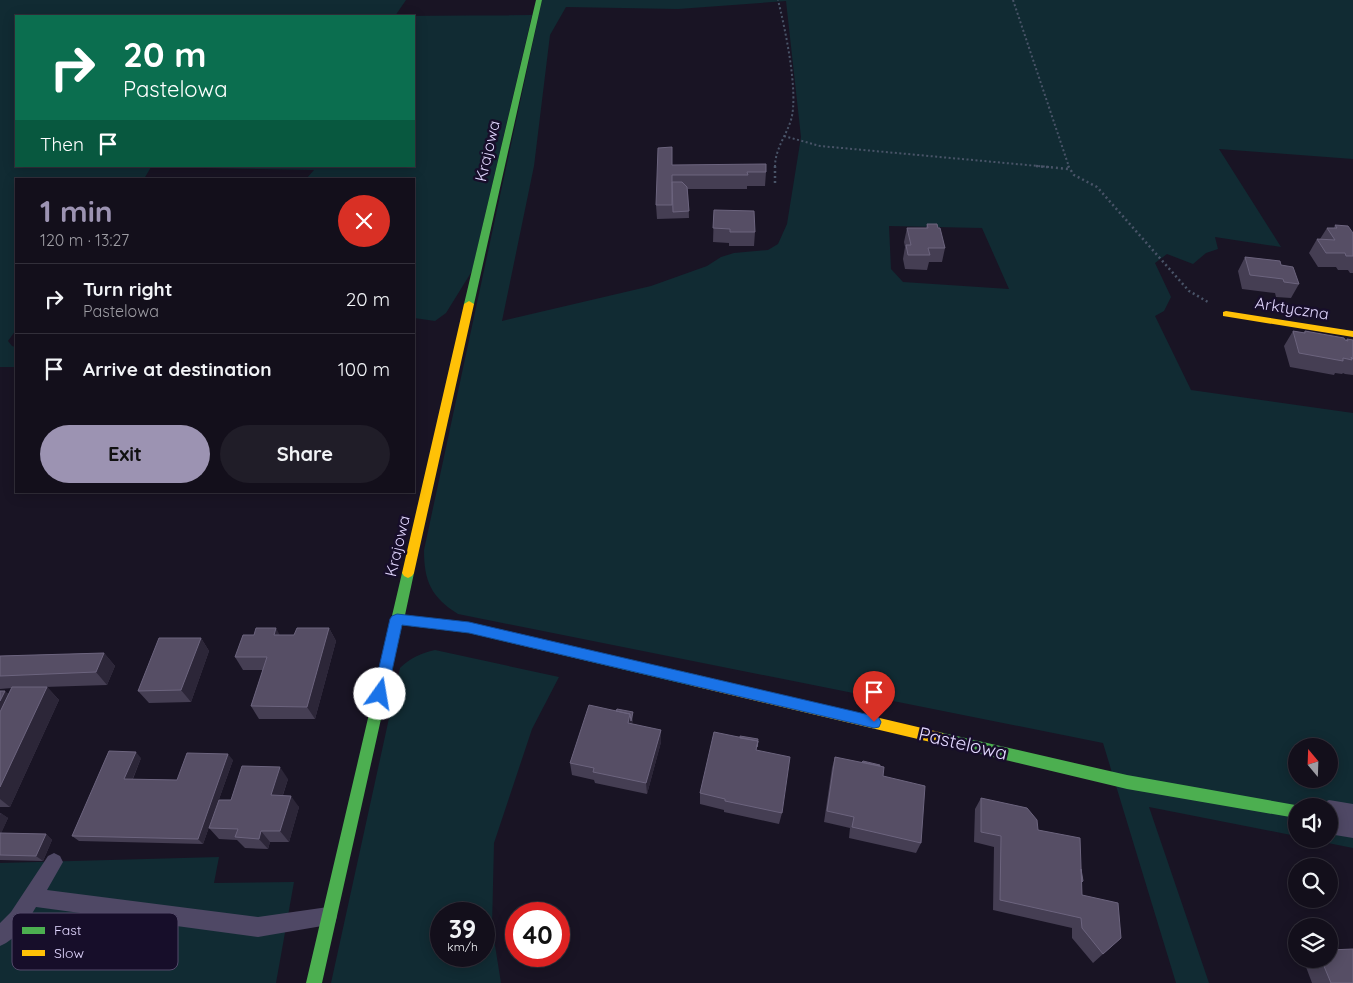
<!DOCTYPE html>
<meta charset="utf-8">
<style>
body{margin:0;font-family:Quicksand,sans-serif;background:#201d28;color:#f1f3f6;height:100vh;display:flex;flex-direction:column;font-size:19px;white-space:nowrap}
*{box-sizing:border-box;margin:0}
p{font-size:16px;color:#9d9ca3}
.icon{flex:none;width:28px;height:28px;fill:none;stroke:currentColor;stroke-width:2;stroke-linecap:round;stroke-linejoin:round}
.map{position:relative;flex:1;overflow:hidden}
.side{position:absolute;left:15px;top:178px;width:400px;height:315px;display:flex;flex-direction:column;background:#130f1b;border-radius:0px;box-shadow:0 2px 12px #0003,0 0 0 1px #322f3a}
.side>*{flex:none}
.hud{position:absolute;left:15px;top:15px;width:400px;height:152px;border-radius:0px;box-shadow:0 2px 12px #0003,0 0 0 1px #322f3a;background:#0b6e4f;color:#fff;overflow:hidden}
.needle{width:32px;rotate:341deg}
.buttons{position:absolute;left:1288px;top:738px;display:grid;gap:10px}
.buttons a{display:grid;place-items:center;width:50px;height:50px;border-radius:50%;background:#130f1b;box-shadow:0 2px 12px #0003,0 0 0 1px #322f3a;font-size:25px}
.speed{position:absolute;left:430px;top:902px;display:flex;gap:10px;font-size:25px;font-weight:700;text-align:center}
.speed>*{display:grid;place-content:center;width:65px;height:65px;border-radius:50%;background:#130f1b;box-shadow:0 2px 12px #0003,0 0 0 1px #322f3a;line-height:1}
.speed small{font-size:12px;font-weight:400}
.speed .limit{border:8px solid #d22;background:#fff;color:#111}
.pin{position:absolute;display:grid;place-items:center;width:42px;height:42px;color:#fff;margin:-51px -21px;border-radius:50% 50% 50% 0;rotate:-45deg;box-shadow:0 0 5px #0007}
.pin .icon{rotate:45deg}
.me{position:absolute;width:55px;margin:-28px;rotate:13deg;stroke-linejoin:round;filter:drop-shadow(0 0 4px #0008)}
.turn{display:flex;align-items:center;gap:18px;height:105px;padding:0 25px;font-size:22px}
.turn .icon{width:65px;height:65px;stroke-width:2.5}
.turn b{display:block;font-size:35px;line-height:42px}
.then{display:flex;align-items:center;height:48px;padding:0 25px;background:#0003;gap:10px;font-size:19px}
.round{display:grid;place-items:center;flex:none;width:52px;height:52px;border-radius:26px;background:#201d28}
.overview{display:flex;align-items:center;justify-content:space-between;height:85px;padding:0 25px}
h1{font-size:30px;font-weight:700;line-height:38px;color:#9c93b2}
.action{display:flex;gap:10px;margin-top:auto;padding:10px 25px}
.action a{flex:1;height:58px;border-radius:30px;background:#9c93b2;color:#111;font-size:20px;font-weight:700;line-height:58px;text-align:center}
.action a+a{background:#201d28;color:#f1f3f6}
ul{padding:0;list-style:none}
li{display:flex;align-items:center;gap:15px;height:70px;padding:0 25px;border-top:1px solid #322f3a}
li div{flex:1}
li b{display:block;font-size:19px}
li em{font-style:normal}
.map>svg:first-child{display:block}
.green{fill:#112b33;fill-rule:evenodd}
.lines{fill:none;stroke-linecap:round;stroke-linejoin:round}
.path-far1{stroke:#495468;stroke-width:2;stroke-dasharray:2 2.5;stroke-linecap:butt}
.path{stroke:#495468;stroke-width:2.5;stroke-dasharray:2 3;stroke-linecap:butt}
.lane{fill:#4f4865;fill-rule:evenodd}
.street{fill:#4f4865;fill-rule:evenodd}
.fast{fill:#4caf50;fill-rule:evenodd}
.slow{fill:#ffc107;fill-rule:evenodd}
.wall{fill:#453e53}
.shaded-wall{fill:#2c2638}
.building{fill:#564e65;stroke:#6c647e}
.route{fill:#1a73e8;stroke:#114b97}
.labels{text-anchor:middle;stroke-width:5;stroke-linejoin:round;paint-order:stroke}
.street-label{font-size:16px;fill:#e2d7ff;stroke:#170e2a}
.near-street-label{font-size:19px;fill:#e2d7ff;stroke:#170e2a}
.key{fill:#170e2a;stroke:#544a6a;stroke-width:1}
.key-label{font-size:14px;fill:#e2d7ff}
</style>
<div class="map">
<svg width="1353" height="983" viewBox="0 0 1353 983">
<rect width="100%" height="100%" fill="#191424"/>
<path class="green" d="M0,0H406L395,16L532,15L472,271L446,313L435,321L414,318V179H306L314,170L151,167L144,179H16V330L8,341L12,346L16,347V367H0ZM16,16H414V166H16Z
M542,0H1353V159L1219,149L1281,247L1215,237L1218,249L1206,253L1193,264L1167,254L1155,263L1171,297L1164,311L1155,316L1191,390L1353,413V848L1308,839H1329V806H1296V836L1149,807L1209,983H1176L1103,743L458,614C431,597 424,581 424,550ZM786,1L801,137L787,224L778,244L768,250L734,253L721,257L707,266L651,286L502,321L534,166L550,35L566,7L678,9ZM889,226L982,228L1009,289L903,282L891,269ZM1296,746H1329V779H1296Z
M435,650L559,677L532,729L494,843L492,927L501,983H331L400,668C410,658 421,653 435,650ZM441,914H484V956H441Z
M219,857L214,883L294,882L276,983H0V863Z"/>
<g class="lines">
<path class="path-far1" d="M1013,0L1069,167
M784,136L820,146L1049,167
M775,167C775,149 786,136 791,120C799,93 785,28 778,0"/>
<path class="path" d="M775,166V185
M1036,166L1069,169
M1068,166L1074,175L1097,187L1189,291L1208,302"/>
<path class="lane" d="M54,853L60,856L63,862L47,890L258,917L328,907L335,909L337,916L335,923L328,925L258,937L36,907C27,922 17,939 0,946V923L11,912L48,856Z"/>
<path class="street" d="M1329,800L1353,804V838L1329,834V806H1316Z"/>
<path class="fast" d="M536,0H542L474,304L469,307L464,304Z
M408,568L412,570L414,573L405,615L469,623L693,674L698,676L700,680L698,684L693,686L469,633L402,625L322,983H306L402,573L404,570Z
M939,732L1127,775L1301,806H1296V818L1127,789L939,744L934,742L932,738L934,734Z"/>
<path class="slow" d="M469,301L474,304L414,573L412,576L408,578L404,576L402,573L464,304Z
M1226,311L1353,331V337L1223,316V312Z
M693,674L939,732L944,734L946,738L944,742L939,744L693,686L688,684L686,680L688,676Z"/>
</g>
<path class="wall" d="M672,165L766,172L765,186H747V189H688L689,218L657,219L656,205Z
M714,210L755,232L754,246H729V243L713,242Z
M927,224L938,228L945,248L942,262H929L927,270L905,269L903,259L905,247L904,242L907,228H926Z
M1335,225L1353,233V273H1350L1348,270H1338L1336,267H1318L1309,253L1317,239H1320L1327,228H1334Z
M1245,257L1281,265L1299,284L1291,298L1276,297L1275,293L1242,289L1238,271Z
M1293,331L1303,333L1305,331L1345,340L1347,339L1353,340V375L1345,374L1343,373L1342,374L1335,373L1334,375L1290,367L1284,346Z
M329,628L336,641L315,719H259L251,706L263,670H243L235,657L280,635H294Z
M201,638L209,651L191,702L149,703L138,691Z
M104,653L115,666L107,685L44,687H47L59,700L10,807H0V691L9,694L12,688L0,689V656Z
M633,719L632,724L661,730V742L647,794L595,783L594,780L572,775L570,763Z
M757,750L782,813L779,824L724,812V810L700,804V793Z
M835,757L883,776L921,843L916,853L849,838L850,828L824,822L832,768Z
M141,758L133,779L177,780L233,760L203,844L79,841L72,836Z
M288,779L283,795L299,807L289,842H270L268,849L245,848L237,840L219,839L209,828L231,800Z
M981,798L1038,830L1082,882V895L1121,938L1093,963L1072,938V928L993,910L994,847L974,842L975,809Z
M0,813L8,818L1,833L46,834L52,840L43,861L0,860Z
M1303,959H1329L1353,983H1312Z"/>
<path class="shaded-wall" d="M276,628L283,641L274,635Z
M329,628L336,641L315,719L307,707Z
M201,638L209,651L191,702L181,690Z
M104,653L115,666L107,685L96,672Z
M47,687L59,700L10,807L0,799V787Z
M5,691L12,697L0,721V701Z
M633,712V719L629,736L628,723L630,714Z
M661,730V742L647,794L646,783Z
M136,752L141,758L130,785L124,779Z
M228,754L233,760L203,844L198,839Z
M280,767L288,779L279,806L271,795Z
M291,796L299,807L289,842L280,831Z
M1,813L8,818L0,836V815Z
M261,831L270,842L268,849L259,839Z
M46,834L52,840L43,861L36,856Z"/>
<path class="building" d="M672,147V165L766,164V172H747L748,175H672V205H656L658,148Z
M672,182H682L687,187L689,211L673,212Z
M714,210L754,211L755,232H730V229L713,228Z
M927,224H937L938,228H940L945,248H928L930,255H908L906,245H911L907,228H928Z
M1335,225L1348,226L1353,233V256H1346L1345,253H1326L1317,239L1335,240L1327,228H1337Z
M1245,257L1280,261L1281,265L1293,267L1299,284L1284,282L1283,279L1250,275Z
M1293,331L1305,333V331L1344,338L1345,340L1348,341L1347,339L1353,340V359L1351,357L1352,360L1343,358V361L1299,353Z
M256,628H276L274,635H294L297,628H329L307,707L251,706L267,657H235L243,635H254Z
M159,638H201L181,690L138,691Z
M104,653L96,672L0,676V656Z
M12,687H47L0,787V712Z
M0,691H5L0,701Z
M589,705L630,714L628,723L661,730L646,783L593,772L594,768L570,763Z
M617,709L633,712L631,721L630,714L616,711Z
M714,732L758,741L756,750L790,757L782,813L725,801V799L700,793Z
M740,736L758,739L757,747L758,741L740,738Z
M109,751L136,752L124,779L177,780L187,753L228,754L198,839L72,836Z
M835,757L884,767L883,776L925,786L921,843L852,827L854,817L827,811Z
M863,761L880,765V766L862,762Z
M242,766L280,767L271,795L291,796L280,831H261L259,839L235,837L238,829L209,828L219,800H231Z
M981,798L1027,808L1037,820L1038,830L1080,838L1082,895L1118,903L1121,938L1103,954L1082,928L1081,918L1000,900L1001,836L981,832Z
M0,833L46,834L36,856L0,855Z
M1081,869L1083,881L1082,882Z
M1353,949V983H1331L1321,959H1329V950Z"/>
<path class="route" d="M397,614L469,622L874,716L879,718L881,722L879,727L874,728L469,633L402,625L387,694L385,698L380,699L375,698L373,694L390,619L392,616Z"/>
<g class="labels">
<g class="street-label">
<text transform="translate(487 151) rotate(-77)" y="6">Krajowa</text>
<text transform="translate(1292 308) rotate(9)" y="6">Arktyczna</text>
<text transform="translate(397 546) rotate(-77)" y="6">Krajowa</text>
</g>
<g class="near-street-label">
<text transform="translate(963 743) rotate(13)" y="7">Pastelowa</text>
</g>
</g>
<rect x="12" y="913" width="166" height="57" rx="8" class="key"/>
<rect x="22" y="927" width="23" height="7" fill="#4caf50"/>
<rect x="22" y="950" width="23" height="6" fill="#ffc107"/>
<g class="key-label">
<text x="54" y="935">Fast</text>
<text x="54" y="958">Slow</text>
</g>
</svg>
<div class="buttons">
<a><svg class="needle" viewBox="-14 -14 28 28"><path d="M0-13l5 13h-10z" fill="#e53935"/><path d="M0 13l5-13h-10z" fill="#9d9ca3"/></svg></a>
<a><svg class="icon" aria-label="sound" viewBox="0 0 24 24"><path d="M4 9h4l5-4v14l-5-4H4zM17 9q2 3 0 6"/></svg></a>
<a><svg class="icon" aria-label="search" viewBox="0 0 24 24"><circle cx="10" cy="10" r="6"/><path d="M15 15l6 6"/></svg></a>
<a><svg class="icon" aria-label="layers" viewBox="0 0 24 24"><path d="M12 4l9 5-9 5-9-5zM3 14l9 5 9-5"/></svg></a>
</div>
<div class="speed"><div>39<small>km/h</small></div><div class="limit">40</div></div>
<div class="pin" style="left:874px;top:722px;background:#d93025"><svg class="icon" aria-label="arrive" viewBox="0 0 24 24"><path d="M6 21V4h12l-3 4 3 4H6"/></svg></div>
<svg class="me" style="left:380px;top:694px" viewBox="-20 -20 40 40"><circle r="19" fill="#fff"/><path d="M0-13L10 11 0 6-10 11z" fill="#1a73e8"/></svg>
<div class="hud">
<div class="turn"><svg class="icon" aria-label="right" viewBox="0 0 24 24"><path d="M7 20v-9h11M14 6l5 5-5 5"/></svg><div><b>20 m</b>Pastelowa</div></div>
<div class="then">Then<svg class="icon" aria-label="arrive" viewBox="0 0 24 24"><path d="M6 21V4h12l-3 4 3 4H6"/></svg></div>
</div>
<section class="side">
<div class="overview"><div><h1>1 min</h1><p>120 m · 13:27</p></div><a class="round" style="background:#d93025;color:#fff"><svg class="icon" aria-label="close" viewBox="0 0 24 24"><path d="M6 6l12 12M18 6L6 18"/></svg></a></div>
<ul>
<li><svg class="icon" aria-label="right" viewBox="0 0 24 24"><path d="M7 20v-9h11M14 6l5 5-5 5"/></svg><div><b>Turn right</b><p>Pastelowa</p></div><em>20 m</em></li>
<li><svg class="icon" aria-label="arrive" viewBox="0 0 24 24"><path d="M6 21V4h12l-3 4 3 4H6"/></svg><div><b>Arrive at destination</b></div><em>100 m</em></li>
</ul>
<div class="action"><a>Exit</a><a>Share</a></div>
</section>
</div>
